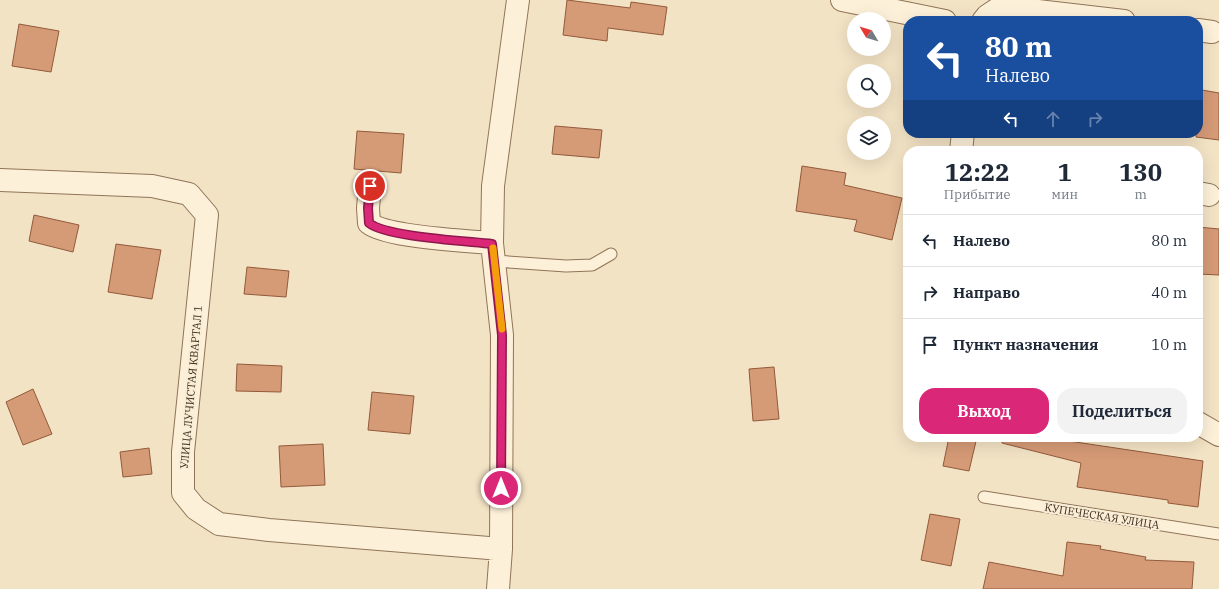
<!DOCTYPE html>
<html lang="ru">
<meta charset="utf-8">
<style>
body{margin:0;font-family:"IBM Plex Serif",serif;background:#f2f2f3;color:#1f2937;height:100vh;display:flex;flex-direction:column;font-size:15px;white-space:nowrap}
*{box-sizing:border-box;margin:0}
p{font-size:13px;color:#747a83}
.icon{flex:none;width:22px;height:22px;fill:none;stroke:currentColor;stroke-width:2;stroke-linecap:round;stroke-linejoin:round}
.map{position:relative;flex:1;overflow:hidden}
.details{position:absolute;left:903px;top:146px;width:300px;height:296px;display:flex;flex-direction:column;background:#fff;border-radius:16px;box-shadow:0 4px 16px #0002}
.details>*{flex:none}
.top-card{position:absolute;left:903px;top:16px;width:300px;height:122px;border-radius:16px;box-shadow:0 4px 16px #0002;background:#1a4fa0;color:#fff;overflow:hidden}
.needle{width:26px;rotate:308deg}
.tools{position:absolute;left:847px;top:12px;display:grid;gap:8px}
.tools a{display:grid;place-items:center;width:44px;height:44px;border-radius:50%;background:#fff;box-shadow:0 4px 16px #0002;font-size:20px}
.pin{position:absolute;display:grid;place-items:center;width:34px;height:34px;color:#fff;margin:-17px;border:2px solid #fff;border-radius:50%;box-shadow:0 1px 4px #0007}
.me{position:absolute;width:44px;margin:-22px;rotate:0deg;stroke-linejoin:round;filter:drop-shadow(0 0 3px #0008)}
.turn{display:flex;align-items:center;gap:14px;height:84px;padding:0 16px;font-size:18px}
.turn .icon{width:52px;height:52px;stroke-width:2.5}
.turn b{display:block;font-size:28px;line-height:34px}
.lanes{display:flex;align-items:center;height:38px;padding:0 16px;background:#0003;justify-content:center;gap:20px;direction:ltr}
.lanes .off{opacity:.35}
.eta{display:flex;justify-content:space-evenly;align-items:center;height:68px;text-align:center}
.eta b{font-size:24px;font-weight:800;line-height:28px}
.cta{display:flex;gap:8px;margin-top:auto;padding:8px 16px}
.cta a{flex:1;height:46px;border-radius:16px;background:#db2777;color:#fff;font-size:16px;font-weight:800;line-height:46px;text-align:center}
.cta a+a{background:#f2f2f3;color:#1f2937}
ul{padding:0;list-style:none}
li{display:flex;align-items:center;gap:12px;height:52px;padding:0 16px;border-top:1px solid #e0e1e3}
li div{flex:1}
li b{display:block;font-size:15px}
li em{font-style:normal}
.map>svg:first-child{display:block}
.building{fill:#d59a76;stroke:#925a3b}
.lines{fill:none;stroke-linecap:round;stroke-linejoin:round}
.service-casing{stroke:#907458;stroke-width:13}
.minor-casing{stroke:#907458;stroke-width:24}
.service{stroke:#fcf0d9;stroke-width:11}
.minor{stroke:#fcf0d9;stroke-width:22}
.route-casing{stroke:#8e194d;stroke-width:10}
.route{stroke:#db2777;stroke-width:7}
.slow{stroke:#f59e0b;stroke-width:7}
.labels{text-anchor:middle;stroke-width:4;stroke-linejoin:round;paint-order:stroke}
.street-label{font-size:11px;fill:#3f2c1e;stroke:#f9edd5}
</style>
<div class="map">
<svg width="1219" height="589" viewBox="0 0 1219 589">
<rect width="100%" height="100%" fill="#f3e3c5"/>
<path class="building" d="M567,0L630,8L631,2L667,7L663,35L608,28L607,41L563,35Z
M19,24L59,31L51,72L12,66Z
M1202,90L1219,93V140L1196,137V133H1198V119Z
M555,126L602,130L599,158L552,154Z
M357,131L404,134L401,173L354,169Z
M802,166L846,173L844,185L902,198L892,240L854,231L857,220L796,211Z
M34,215L79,225L73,252L29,241Z
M1198,227L1219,229V275L1198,274Z
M116,244L161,250L152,299L108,292Z
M247,267L289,271L286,297L244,294Z
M237,364L282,366L281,392L236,391Z
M774,367L779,419L753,421L749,369Z
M33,389L52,434L23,445L6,402Z
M372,392L414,396L410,434L368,430Z
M949,437H977L969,471L943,466Z
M1002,437H1063L1062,440L1203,461L1198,507L1168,503V500L1077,487L1081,463L1002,443Z
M323,444L325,485L281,487L279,446Z
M149,448L152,474L123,477L120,452Z
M930,514L960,519L951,566L921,560Z
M1067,542L1101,546L1100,549L1146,557L1145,560L1194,562L1192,589H983L989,562L1063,576Z"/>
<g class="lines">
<g class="service-casing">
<path id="service" d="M494,261L566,266L592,265L611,254
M984,497L1219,534"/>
</g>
<g class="minor-casing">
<path id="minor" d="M842,0L945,21
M983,21L987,16L999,8L1021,9L1124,21
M1198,30L1212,32
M961,151L963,133
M0,180L152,186L189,194L207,215L183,452V493L196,509L219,524L269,530L501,549
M370,186L368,208L369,223C386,237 466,241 492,243
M1198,193L1209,195
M1198,423L1219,435
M498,589L501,549L502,335L492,243L493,186L518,0"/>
</g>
<use href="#service" class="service"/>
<use href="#minor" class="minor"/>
</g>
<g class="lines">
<g class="route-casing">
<path id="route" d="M370,186L368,208L369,223C386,237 466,241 492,244L502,335L501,488"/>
</g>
<use href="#route" class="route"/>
<path class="slow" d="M493,248L502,329"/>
</g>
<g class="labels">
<g class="street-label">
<text transform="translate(191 387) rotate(-85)" y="4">УЛИЦА ЛУЧИСТАЯ КВАРТАЛ 1</text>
<text transform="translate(1102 516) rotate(9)" y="4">КУПЕЧЕСКАЯ УЛИЦА</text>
</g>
</g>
</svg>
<div class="tools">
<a><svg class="needle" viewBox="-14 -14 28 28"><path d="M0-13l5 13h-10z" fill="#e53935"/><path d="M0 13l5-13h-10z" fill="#747a83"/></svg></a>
<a><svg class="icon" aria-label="search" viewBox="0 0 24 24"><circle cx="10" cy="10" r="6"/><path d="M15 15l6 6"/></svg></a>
<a><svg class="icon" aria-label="layers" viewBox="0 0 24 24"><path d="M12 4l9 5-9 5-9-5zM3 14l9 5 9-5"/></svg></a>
</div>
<div class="pin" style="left:370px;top:186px;background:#d93025"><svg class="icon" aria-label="arrive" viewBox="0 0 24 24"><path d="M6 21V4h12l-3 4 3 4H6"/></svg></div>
<svg class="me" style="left:501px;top:488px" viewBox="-20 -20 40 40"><circle r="17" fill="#db2777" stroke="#fff" stroke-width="3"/><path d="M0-11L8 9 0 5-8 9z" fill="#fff"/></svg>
<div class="top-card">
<div class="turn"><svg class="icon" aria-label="left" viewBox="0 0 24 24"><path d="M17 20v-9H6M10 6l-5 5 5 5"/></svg><div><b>80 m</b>Налево</div></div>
<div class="lanes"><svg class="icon" aria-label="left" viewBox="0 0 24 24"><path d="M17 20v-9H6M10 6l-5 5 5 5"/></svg><svg class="icon off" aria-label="ahead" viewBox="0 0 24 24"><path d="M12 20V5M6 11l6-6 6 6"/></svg><svg class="icon off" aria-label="right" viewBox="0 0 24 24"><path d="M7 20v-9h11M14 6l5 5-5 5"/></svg></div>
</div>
<section class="details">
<div class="eta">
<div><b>12:22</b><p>Прибытие</p></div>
<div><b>1</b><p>мин</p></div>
<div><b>130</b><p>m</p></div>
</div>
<ul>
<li><svg class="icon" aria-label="left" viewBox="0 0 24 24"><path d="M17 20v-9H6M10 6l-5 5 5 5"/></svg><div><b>Налево</b></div><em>80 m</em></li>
<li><svg class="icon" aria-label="right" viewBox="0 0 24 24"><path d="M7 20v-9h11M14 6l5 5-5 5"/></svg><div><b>Направо</b></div><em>40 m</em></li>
<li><svg class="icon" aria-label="arrive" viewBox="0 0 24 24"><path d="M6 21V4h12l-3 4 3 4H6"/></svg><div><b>Пункт назначения</b></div><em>10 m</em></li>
</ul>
<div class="cta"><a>Выход</a><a>Поделиться</a></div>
</section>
</div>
